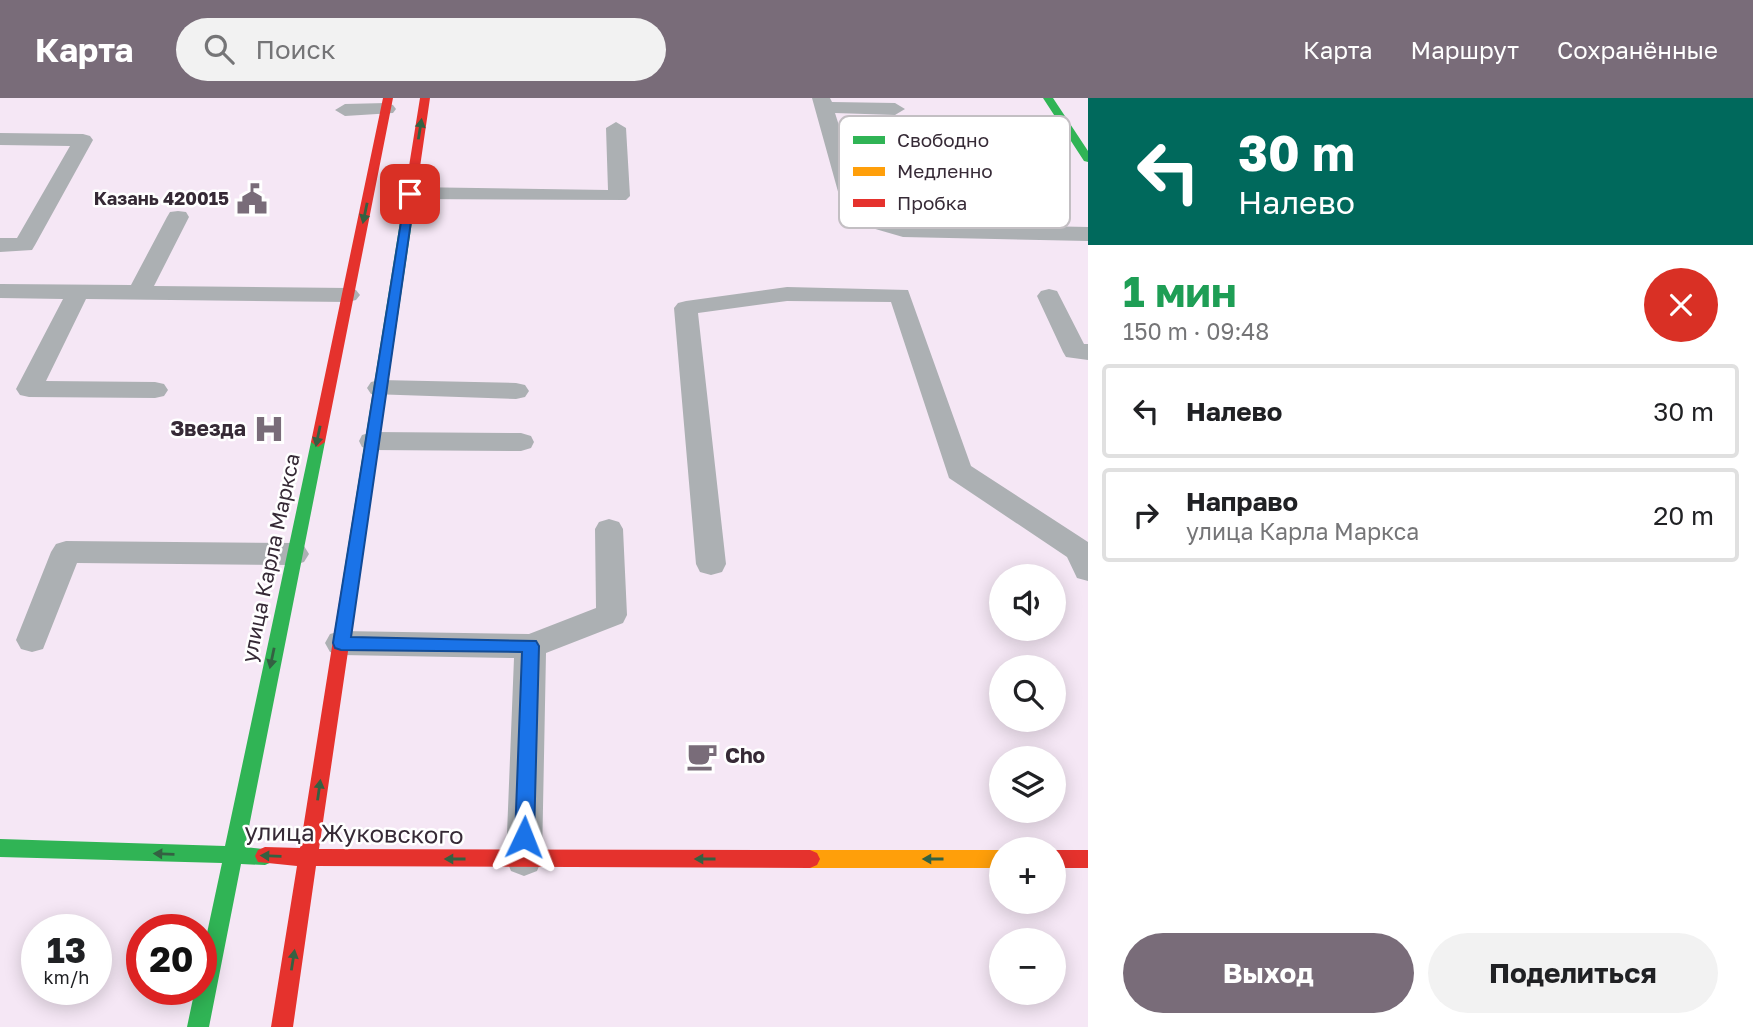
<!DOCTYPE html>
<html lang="ru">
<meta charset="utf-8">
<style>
body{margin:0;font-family:"Golos Text",sans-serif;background:#f2f2f2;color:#202124;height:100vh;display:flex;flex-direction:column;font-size:26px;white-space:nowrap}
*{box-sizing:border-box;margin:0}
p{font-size:23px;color:#757577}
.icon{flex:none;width:38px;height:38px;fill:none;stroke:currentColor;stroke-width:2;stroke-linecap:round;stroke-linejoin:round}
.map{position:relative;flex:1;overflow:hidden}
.details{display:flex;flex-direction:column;background:#fff;width:665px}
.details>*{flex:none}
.guide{background:#00695c;color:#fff;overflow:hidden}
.buttons{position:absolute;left:989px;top:466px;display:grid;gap:14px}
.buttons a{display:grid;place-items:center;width:77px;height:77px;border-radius:50%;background:#fff;box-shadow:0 4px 18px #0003;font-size:35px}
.speed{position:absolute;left:21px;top:816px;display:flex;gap:14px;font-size:35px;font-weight:700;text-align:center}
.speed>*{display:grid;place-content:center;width:91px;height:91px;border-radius:50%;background:#fff;box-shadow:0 4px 18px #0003;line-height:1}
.speed small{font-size:18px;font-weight:400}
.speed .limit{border:10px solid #d22;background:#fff;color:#111}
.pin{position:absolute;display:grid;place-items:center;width:60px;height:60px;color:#fff;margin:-30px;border-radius:14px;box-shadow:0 4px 10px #0006}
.me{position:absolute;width:77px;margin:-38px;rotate:2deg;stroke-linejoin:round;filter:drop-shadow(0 0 5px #0008)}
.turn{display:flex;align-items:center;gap:24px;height:147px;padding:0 35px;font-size:32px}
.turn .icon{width:91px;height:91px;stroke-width:2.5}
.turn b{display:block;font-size:49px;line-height:60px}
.round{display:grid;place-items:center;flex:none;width:74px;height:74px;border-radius:37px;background:#f2f2f2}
.summary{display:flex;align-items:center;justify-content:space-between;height:119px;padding:0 35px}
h1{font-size:42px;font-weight:700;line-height:52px;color:#1e9e55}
.primary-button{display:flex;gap:14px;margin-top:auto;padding:14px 35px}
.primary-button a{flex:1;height:80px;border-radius:42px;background:#796c79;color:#fff;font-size:28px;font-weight:700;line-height:80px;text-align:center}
.primary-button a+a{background:#f2f2f2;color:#202124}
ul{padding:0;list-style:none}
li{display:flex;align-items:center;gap:21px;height:94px;margin:0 14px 10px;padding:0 21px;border:4px solid #e0e0e0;border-radius:7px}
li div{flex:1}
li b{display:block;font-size:26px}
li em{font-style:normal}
header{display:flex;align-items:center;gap:42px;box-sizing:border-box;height:98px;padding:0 35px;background:#796c79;color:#fff}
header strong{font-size:33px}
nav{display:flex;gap:38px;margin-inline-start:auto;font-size:24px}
.search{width:490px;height:63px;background:#f2f2f2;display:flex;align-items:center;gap:18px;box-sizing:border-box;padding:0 24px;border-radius:38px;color:#757577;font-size:26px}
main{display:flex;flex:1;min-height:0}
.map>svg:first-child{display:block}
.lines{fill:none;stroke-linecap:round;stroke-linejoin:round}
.lane{fill:#acb0b3;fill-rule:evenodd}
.fast{fill:#30b455;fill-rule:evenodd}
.slow{fill:#ff9f0a;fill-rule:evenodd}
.jam{fill:#e5322d;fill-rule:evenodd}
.oneway{fill:#346142}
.route{fill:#1a73e8;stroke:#114b97;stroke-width:2}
.labels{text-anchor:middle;stroke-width:5;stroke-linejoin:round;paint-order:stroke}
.far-poi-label{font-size:18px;font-weight:bold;fill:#362a36;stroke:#fff;text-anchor:end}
.poi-label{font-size:21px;font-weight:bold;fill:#362a36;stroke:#fff;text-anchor:end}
.street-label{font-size:21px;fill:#362a36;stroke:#fff}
.near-street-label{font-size:24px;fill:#362a36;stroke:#fff}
.key{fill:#fff;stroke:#c3bfc3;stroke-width:2}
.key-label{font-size:19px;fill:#362a36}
</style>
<header>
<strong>Карта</strong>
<div class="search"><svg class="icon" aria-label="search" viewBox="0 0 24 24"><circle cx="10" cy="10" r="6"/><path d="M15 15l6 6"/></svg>Поиск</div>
<nav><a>Карта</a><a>Маршрут</a><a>Сохранённые</a></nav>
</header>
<main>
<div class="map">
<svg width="1088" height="929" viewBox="0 0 1088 929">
<rect width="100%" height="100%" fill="#f5e7f5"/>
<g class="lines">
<path class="lane" d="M812,0H830L832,4L895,5L905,11L895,17L835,15L842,37L907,38L914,40L917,44L914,48L907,50L846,49C859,94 855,111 904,125L1088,129V143L903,139L865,128L842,108Z
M386,5L393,7L396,11L393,15L345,18L335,12L345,6Z
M616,24L626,30L630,98L626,102L410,101L403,99L399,95L403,91L410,89L608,92L606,30Z
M0,35L83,36L90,38L93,42L35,147L32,152L0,154V140H17L70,48L0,47Z
M178,113L186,114L189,119L154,188L348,190L356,192L360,197L356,202L348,204L86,201L46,283L155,284L164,286L168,292L164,298L155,300L29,299L20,297L16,291L63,201L0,200V186L131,187L167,119L170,114Z
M787,189L908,192L971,368L1088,444V483L1077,480L1067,459L949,380L891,204L787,203L698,215L726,466L722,474L711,477L700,474L696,466L674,210L678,205L686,203Z
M1049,191L1057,193L1084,246H1088V262L1066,259L1063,254L1037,198L1041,193Z
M380,282L516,285L525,287L529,293L525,299L516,301L371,296L367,290L371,284Z
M372,334L521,335L531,338L534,344L531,350L521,353L372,352L362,349L359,343L362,337Z
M609,421L619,424L623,431L627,517L623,525L546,555L542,761L537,773L524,778L511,773L506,761L514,560L341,557L330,554L325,545L330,536L341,533L529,536L596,510L595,431L599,424Z
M66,443L294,445L304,448L309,456L304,464L294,467L77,465L43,551L32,554L21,551L16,542L51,454L56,446Z"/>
<path class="fast" d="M1043,0H1053L1088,53V64L1084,63Z
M406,121L412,124L357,492L355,496H343L341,492L400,124Z
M318,339L325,344L245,749L272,752L275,758L272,764L265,767L241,766L209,929H187L195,891H201V863L222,765L0,759V741L225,748L311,344Z"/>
<path class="slow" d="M810,752H1001V770H810L803,767L800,761L803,755Z"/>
<path class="jam" d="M383,0H393L325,344L318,349L311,344Z
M420,0H430L412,124L406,127L400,124Z
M349,486L355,488L357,492L319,751L810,752L817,755L820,761L817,767L810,770L316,768L293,929H271L297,768L258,764L255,758L258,752L265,749L300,750L341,492L343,488Z
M1054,752H1088V770H1054Z"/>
</g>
<defs><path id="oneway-solid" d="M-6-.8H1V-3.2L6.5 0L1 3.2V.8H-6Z" transform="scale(1.75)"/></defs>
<g class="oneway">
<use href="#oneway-solid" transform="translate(420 31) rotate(-81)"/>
<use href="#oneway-solid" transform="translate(365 115) rotate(102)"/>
<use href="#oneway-solid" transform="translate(318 338) rotate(102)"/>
<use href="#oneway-solid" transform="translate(272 560) rotate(102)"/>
<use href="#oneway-solid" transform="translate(319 692) rotate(-82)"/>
<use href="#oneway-solid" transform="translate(164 756) rotate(-178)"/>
<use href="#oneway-solid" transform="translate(271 758) rotate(-178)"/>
<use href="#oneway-solid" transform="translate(455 761) rotate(-180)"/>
<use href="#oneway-solid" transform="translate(705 761) rotate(180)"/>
<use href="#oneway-solid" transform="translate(933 761) rotate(180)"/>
<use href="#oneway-solid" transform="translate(293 862) rotate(-81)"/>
</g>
<path class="route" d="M406,93L415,96L351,539L536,543L539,548L534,739L531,745L524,748L517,745L515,739L522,554L341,552L335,550L333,545Z"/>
<defs>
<g id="civic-bare" transform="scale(2.415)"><path d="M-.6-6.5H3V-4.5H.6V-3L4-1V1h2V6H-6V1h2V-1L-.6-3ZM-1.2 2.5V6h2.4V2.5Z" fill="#796c79" stroke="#fff" stroke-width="2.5" paint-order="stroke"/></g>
<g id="hospital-bare" transform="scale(2.415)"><path d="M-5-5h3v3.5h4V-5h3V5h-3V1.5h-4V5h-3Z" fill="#796c79" stroke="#fff" stroke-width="2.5" paint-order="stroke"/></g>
<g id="cafe-bare" transform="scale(2.415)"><path d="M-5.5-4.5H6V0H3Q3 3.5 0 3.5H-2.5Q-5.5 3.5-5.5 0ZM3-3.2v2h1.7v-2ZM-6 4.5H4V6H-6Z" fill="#796c79" stroke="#fff" stroke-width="2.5" paint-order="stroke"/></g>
</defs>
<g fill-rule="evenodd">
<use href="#civic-bare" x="252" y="101"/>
<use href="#hospital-bare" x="269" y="331"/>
<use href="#cafe-bare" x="702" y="658"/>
</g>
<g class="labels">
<g class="far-poi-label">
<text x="229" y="107">Казань 420015</text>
</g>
<g class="poi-label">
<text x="246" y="338">Звезда</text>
<text x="725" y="665" text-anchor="start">Cho</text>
</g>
<g class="street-label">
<text transform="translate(271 460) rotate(-78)" y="7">улица Карла Маркса</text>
</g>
<g class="near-street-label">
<text transform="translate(354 736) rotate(1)" y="8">улица Жуковского</text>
</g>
</g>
<rect x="839" y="18" width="231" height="112" rx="10" class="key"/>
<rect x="853" y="38" width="32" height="8" fill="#30b455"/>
<rect x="853" y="69" width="32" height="9" fill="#ff9f0a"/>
<rect x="853" y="101" width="32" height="8" fill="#e5322d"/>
<g class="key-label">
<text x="897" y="49">Свободно</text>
<text x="897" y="80">Медленно</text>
<text x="897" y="112">Пробка</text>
</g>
</svg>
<div class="buttons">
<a><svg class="icon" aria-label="sound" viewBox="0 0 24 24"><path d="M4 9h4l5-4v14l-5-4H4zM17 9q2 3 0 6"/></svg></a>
<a><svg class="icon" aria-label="search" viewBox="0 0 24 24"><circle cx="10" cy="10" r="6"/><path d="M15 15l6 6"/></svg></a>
<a><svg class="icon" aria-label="layers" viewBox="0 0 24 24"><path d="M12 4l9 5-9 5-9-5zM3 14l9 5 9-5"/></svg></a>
<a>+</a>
<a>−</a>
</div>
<div class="speed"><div>13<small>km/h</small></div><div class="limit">20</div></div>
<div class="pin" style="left:410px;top:96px;background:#d93025"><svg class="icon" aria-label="arrive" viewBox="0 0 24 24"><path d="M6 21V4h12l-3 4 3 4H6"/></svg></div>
<svg class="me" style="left:524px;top:739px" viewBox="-20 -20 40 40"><path d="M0-17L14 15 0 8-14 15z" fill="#1a73e8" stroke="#fff" stroke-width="4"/></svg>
</div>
<section class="details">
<div class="guide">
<div class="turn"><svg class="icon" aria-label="left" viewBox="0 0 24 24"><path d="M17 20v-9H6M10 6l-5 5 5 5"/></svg><div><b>30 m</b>Налево</div></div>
</div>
<div class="summary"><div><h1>1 мин</h1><p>150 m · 09:48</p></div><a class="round" style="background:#d93025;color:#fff"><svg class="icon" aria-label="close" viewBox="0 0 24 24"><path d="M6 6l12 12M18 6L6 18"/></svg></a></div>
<ul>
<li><svg class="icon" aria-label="left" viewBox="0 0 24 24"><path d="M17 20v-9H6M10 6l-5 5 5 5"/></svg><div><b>Налево</b></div><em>30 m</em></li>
<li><svg class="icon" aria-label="right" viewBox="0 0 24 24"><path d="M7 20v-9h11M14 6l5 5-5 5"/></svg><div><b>Направо</b><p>улица Карла Маркса</p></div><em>20 m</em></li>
</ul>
<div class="primary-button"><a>Выход</a><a>Поделиться</a></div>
</section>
</main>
